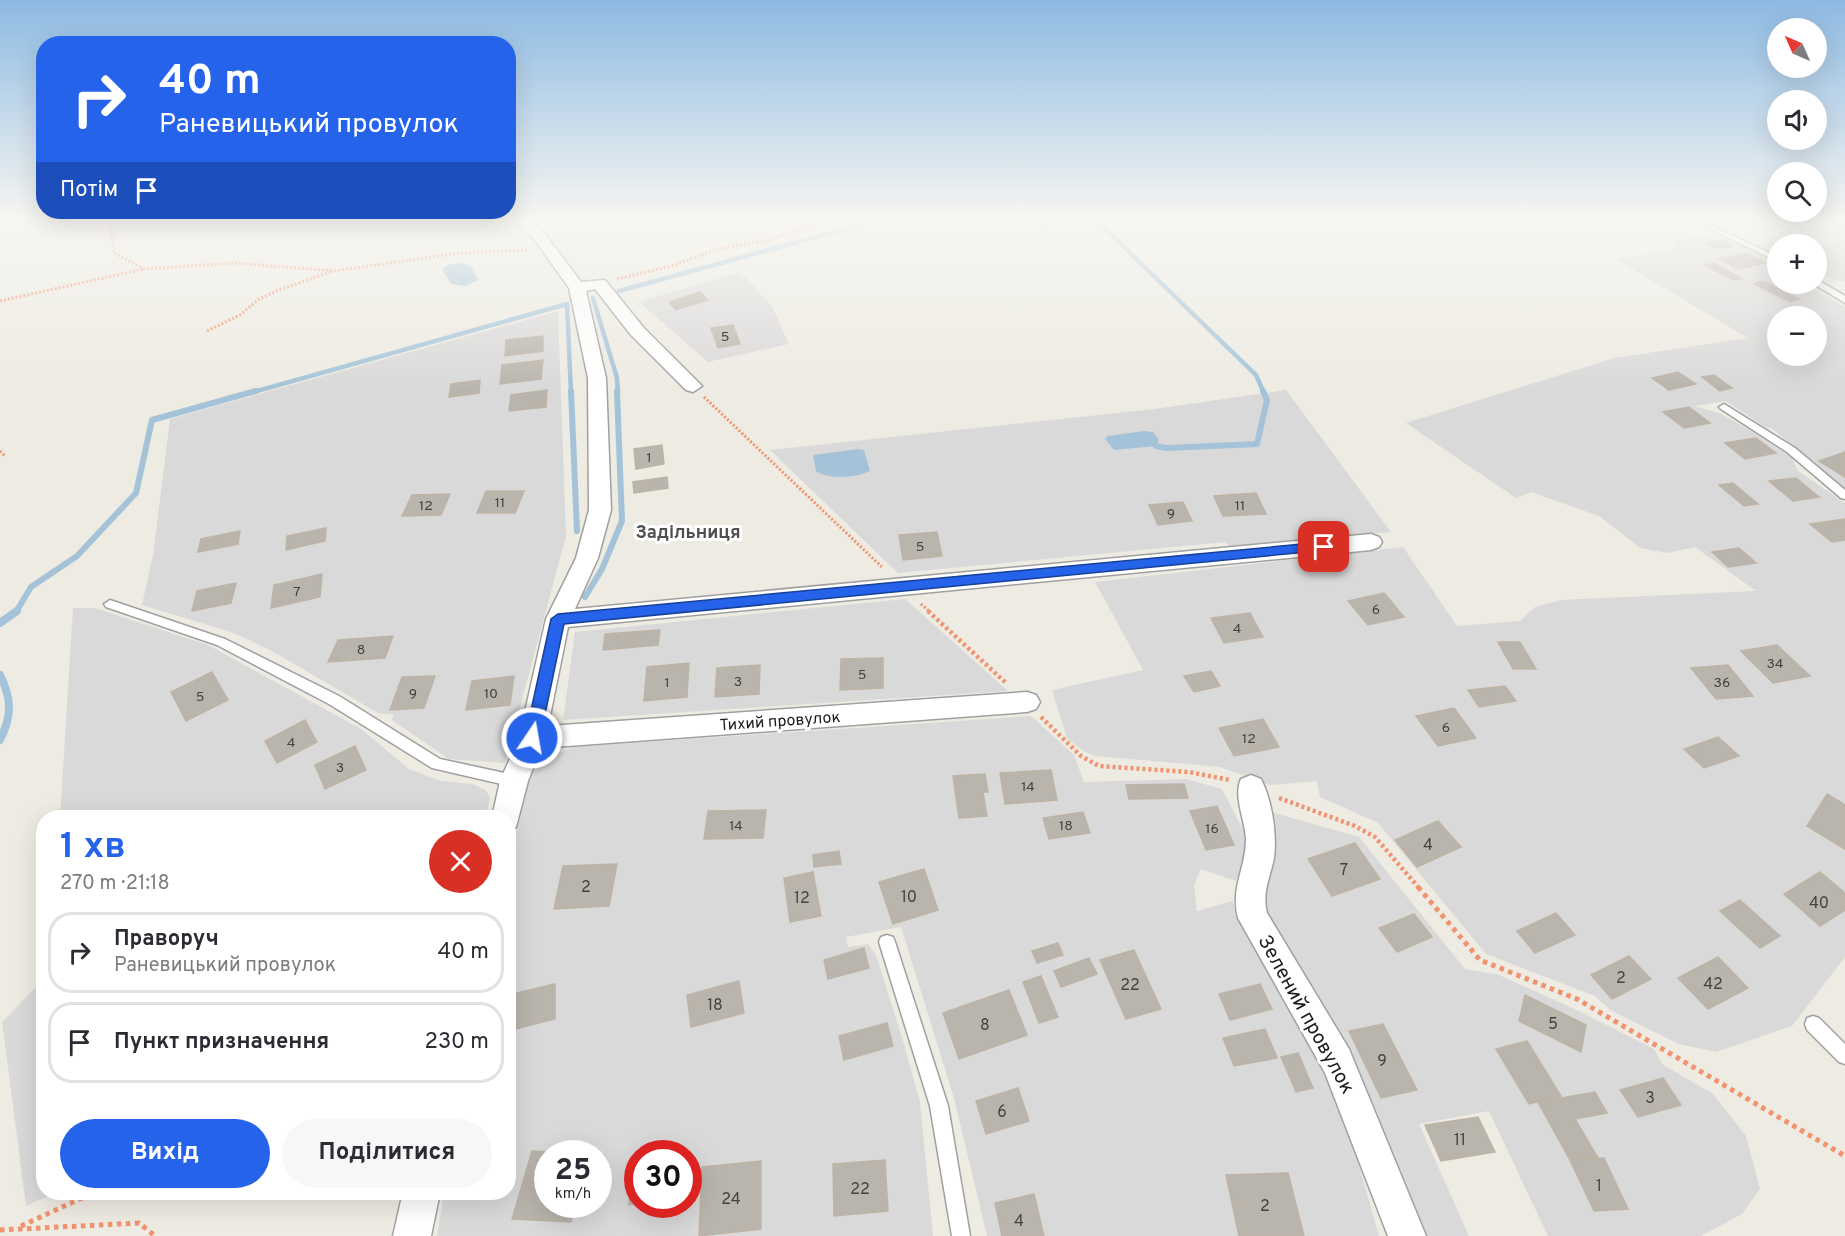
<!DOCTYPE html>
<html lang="uk">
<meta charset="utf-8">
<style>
body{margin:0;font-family:Overpass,sans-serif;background:#f7f7f7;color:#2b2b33;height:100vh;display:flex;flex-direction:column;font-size:22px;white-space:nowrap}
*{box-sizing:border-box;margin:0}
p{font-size:20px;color:#7c7c81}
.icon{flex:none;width:33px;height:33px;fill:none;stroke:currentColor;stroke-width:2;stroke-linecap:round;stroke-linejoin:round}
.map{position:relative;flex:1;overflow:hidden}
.panel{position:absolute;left:36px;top:810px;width:480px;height:390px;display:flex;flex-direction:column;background:#fff;border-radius:24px;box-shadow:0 6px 24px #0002}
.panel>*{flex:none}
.top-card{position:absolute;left:36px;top:36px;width:480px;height:183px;border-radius:24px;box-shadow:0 6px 24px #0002;background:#2563eb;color:#fff;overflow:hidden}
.needle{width:39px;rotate:315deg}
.fabs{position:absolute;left:1767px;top:18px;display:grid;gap:12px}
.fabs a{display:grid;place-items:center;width:60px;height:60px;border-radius:50%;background:#fff;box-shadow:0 6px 24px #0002;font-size:30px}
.speed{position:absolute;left:534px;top:1140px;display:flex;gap:12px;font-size:30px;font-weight:700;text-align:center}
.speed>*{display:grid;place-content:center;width:78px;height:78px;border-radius:50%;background:#fff;box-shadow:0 6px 24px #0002;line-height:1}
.speed small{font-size:15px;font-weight:400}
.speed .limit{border:9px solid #d22;background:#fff;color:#111}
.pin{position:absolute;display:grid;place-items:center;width:51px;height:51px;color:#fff;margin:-26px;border-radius:12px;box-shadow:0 3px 9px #0006}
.me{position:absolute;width:66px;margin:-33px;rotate:12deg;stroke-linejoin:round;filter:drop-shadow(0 0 4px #0008)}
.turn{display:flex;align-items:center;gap:21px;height:126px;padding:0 24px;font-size:27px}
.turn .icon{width:78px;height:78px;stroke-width:2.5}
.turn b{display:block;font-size:42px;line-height:51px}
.then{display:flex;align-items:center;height:57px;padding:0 24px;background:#0003;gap:12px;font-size:22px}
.round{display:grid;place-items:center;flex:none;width:63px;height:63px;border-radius:32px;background:#f7f7f7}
.head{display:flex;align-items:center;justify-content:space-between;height:102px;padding:0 24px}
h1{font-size:36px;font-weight:700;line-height:45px;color:#2563eb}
.button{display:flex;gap:12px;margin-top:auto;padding:12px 24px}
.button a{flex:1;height:69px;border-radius:36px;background:#2563eb;color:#fff;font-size:24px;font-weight:700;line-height:69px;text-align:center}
.button a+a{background:#f7f7f7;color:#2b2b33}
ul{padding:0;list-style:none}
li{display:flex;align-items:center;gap:18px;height:81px;margin:0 12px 9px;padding:0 12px;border:3px solid #e1e1e2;border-radius:24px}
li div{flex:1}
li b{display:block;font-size:22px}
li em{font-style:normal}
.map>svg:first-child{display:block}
.residential{fill:#dad9d9;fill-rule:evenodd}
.water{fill:#a4c3d8}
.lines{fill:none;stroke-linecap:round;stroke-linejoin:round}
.stream-far2{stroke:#a4c3d8;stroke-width:4.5}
.stream-far1{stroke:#a4c3d8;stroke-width:6}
.stream{stroke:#a4c3d8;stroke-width:8}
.building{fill:#b9b4ac;stroke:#bdb4a5;stroke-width:1.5}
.service-casing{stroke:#a0a0a0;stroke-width:3}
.minor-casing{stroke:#a0a0a0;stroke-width:3}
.path-far2{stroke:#f1936e;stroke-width:3;stroke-dasharray:2 2;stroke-linecap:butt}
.path-far1{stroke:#f1936e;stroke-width:4.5;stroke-dasharray:3 3;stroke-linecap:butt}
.path{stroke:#f1936e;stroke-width:5;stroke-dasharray:4.5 4.5;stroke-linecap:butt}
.service{fill:#fff;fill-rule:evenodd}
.minor{fill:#fff;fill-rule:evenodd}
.route{fill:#2563eb;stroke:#184099;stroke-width:1.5}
.labels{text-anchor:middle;stroke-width:6;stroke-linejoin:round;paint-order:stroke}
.number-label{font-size:14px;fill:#434240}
.street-label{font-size:16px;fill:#1c1c1c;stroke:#fff}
.near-number-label{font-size:16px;fill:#434240}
.neighbourhood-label{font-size:18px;font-weight:bold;fill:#4f4f4f;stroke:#fff}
.near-street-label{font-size:20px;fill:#1c1c1c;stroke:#fff}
</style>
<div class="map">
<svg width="1845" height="1236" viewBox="0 0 1845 1236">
<rect width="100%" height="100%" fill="#edebe2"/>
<path class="residential" d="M1024,218H1074L1077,221L1040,230Z
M1802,218H1845V282L1817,274L1816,244H1778L1777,255L1761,247Z
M1711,234L1730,240L1777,265L1778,284H1802L1845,307V489L1770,427L1766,428L1726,401L1694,406L1719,413L1755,433L1792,458L1798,471L1845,503V957L1792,1026L1716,1052L1679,1044L1610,1010L1595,996L1486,954L1378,823L1320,797L1317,781L1270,785L1220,767L1096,756L1083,751L1067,738L1052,690L1143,670L1095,582L1403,547L1457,626L1520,621L1535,607L1561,600L1756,591L1695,547L1667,553L1640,548L1599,516L1531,492L1516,498L1406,423L1614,358L1748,338L1616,259L1679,248L1673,244L1674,240ZM1778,316H1816V356H1778Z
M740,272L772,306L789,344L708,362L639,302Z
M558,311L566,536L505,763L449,759L392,720L394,715L378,713L272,651L234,633L142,605L153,555L170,419Z
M1286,390L1391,532L1229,546L1226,542L898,573L770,450L1155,409Z
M905,599L1008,691L563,720L575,632Z
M73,608H95L208,645L361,729L409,769L441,781L472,784L486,790L490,798L485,818H60Z
M1031,716L1074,755L1084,782L1186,779L1222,789L1251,845L1236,881L1201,869L1194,885L1197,911L1232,901L1344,1112L1379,1236H987L954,1098L901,927L846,937L848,947L868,944L876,955L904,1044L920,1102L933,1236H437L444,1193L508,1192L509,863L529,778L538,766L551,756L574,747ZM548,1154H598V1204H548ZM638,1154H688V1204H638Z
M1264,810L1359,837L1465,969L1499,975L1581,1012L1654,1049L1662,1064L1713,1094L1746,1136L1760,1189L1742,1214L1701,1236H1548L1489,1111L1419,1124L1469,1236H1421L1261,904Z
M43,980L44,1192L55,1193L26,1206L2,1022Z"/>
<path class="water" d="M462,263L470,266L479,280L465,286L451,284L442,269L450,264Z
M1144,431L1153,432L1159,440L1156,446L1114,450L1105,439L1108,436Z
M859,449L864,450L870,471C855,478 830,480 816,471L813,455Z"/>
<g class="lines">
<path class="stream-far2" d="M1094,218L1256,375L1264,393
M619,291L885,218
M593,298L617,378L618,393
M250,393L567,304L571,393"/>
<path class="stream-far1" d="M571,391L577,531
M1156,446L1167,448L1257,444L1267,400L1263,391
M585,597L602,569L622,521L617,391
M16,612L31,587L77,556L136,493L152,420L256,391"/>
<path class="stream" d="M0,623L17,611
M0,675C12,699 12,716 0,740"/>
</g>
<path class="building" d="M1722,240L1734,246L1717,249L1705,243Z
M1747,253L1766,263L1738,269L1720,259Z
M1714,263L1742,279L1733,280L1705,265Z
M1763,281L1799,299L1790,302L1754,284Z
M700,292L708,300L676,310L669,302Z
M733,325L740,344L718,348L711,328Z
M543,336V351L505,356L506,340Z
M543,360L541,379L500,384L502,365Z
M1678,372L1696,384L1669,390L1652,378Z
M1714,375L1732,388L1720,391L1702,377Z
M480,380L479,393L449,397L451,384Z
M547,390L546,407L509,411L511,395Z
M1689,407L1710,423L1684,428L1663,412Z
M1756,438L1776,453L1745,459L1725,443Z
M662,445L664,464L636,469L634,449Z
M1845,452V477L1819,461Z
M667,477L668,488L634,493L633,482Z
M1796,478L1819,497L1793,501L1769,481Z
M1733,483L1758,504L1744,506L1719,485Z
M486,491H524L515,513H477Z
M1256,493L1266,514L1223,516L1214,496Z
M450,494L441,515L402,516L412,495Z
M1183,502L1192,521L1158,525L1149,505Z
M1845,519V540L1832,542L1810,524Z
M326,528L325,541L286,550L287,536Z
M240,531L238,544L198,552L201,539Z
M937,532L942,556L903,560L899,535Z
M1739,548L1756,563L1728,567L1712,552Z
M322,574L320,597L271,608L274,585Z
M236,583L231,603L192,611L197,591Z
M1384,593L1404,617L1368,625L1348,601Z
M1250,613L1263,637L1224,643L1211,618Z
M660,630L658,645L603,650L605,634Z
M393,636L385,658L328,662L338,640Z
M1498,642H1520L1536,669H1513Z
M1777,645L1810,676L1773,683L1741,651Z
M883,658V688L840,690L841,659Z
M689,663L687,697L644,701L647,667Z
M760,665L759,694L715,697L717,668Z
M1728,665L1753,696L1716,699L1691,668Z
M1211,671L1220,686L1194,692L1184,676Z
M212,672L228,700L186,721L171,692Z
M435,676L424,708L390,710L402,677Z
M514,676L510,705L466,710L472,681Z
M1505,686L1516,701L1479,707L1468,690Z
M1454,708L1476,738L1438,746L1416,716Z
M1263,719L1279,747L1234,756L1219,728Z
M305,720L317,742L277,763L265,741Z
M1718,737L1739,756L1704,768L1684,749Z
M355,746L366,770L325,789L315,765Z
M1051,770L1057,800L1005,804L1000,773Z
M985,774L988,792H983L987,816L959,818L953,776Z
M1184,784L1188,798L1129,799L1126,785Z
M1827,794L1845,805V849L1807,826Z
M1217,806L1234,845L1206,850L1190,811Z
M766,810L763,838L704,839L708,811Z
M1083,812L1090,833L1049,839L1043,818Z
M1438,821L1461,847L1417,867L1395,840Z
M1355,843L1380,879L1332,896L1308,859Z
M839,851L841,864L814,867L813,855Z
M617,864L609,906L554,909L563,866Z
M924,869L938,910L893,924L879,882Z
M813,872L821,916L790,922L784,878Z
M1820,872L1845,893V910L1820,926L1784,894Z
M1740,900L1780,936L1760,948L1720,911Z
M1556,913L1575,935L1535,953L1517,931Z
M1414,914L1432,937L1397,952L1379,928Z
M1058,943L1063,955L1037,963L1032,951Z
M864,948L869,968L828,979L824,960Z
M1134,950L1161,1009L1126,1019L1100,960Z
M1629,956L1651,979L1612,999L1591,975Z
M1718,957L1748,988L1708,1009L1678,978Z
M1089,958L1097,974L1061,987L1054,971Z
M1041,976L1058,1017L1039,1023L1023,982Z
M739,981L744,1013L691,1027L687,995Z
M555,984V1019L508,1031V995Z
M1260,984L1272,1009L1230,1020L1219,994Z
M1009,990L1027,1035L959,1059L943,1013Z
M1525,995L1586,1025L1581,1052L1519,1021Z
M887,1023L893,1046L844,1060L839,1036Z
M1383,1024L1417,1090L1381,1098L1349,1031Z
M1265,1029L1277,1058L1234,1066L1223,1038Z
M1527,1041L1561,1096L1529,1104L1496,1049Z
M1298,1053L1313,1088L1296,1092L1281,1057Z
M1663,1078L1681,1105L1638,1117L1620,1090Z
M1018,1088L1029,1121L986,1134L976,1101Z
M1595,1092L1607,1113L1575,1119L1598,1158L1570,1160L1538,1102Z
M1478,1117L1495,1152L1441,1161L1425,1125Z
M532,1151L585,1154H548V1204H575L571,1222L512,1219Z
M1604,1158L1628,1209L1594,1211L1570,1160Z
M885,1160L888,1211L834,1216L833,1164Z
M761,1161V1229L699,1236L702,1167Z
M638,1165V1203L629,1205L630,1166Z
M1288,1173L1304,1236H1239L1226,1175Z
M1034,1194L1044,1236H1002L995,1203Z"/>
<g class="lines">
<g class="service-casing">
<path id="service" d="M1688,218H1696L1778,257V262Z
M1816,279L1845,296V303L1814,284H1816Z
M1724,404L1795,448L1845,490V499L1841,498L1787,452L1721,409L1719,407Z
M110,600L225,639L339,696L440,759L514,775L519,777L521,781L519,785L514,787L432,768L329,704L217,645L106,607L104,604Z
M887,935L893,937L895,942L948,1106L970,1236H952L930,1106L879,942L881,937Z
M1813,1016L1819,1018L1845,1044V1064L1839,1062L1807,1030L1805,1024L1807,1018Z"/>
</g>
<g class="minor-casing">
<path id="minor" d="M511,218H527L542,230L581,282L605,280L644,328L702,386L693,392L686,390L631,335L595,289L586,291L606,378L611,510L598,558L575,609L1371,534L1379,537L1382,542L1379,547L1371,550L568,627L548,726L1027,692L1036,695L1040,702L1036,709L1027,712L541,748L528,781L516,827L508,829V818H492L500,781L519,738L546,619L576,558L589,510L588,378L569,288L532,236Z
M1251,775L1261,779C1272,801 1277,833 1274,858C1270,878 1262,892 1267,913L1349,1049L1426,1236H1388L1325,1073L1238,918C1230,887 1246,869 1246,839C1245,820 1233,796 1241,779Z
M403,1192H440L431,1236H393Z"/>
</g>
<path class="path-far2" d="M109,218L114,253L145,269L236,263L334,271L460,253L527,250
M617,279L675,265L717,249L770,240L797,229L854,218
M0,301L144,269
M207,331L240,315L258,300L276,291L330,272
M704,397L883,568
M0,451L5,456
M921,604L930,612"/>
<path class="path-far1" d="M928,611L1006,683
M1041,717L1081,756L1099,766L1189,772L1230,780
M1279,798L1355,826L1375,837L1419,888"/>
<path class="path" d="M1418,887L1480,960L1577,999L1845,1156
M21,1226L95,1192
M0,1230L139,1223L155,1236"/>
<use href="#service" class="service"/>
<use href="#minor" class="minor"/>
</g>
<linearGradient id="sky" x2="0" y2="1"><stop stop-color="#8dbae2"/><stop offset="0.56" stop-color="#f7f6f2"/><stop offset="1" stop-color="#f7f6f2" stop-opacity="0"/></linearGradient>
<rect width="1845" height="391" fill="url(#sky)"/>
<path class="route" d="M1324,542L1328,544V550L564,624L540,738L532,744L525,738L551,619L558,614Z"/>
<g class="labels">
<g class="number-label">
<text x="725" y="341">5</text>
<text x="649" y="462">1</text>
<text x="500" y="507">11</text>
<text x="426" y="510">12</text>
<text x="1240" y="510">11</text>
<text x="1171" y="518">9</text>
<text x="920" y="551">5</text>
<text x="297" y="596">7</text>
<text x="1376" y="614">6</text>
<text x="1237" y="633">4</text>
<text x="361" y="654">8</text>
<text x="1775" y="668">34</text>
<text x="862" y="679">5</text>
<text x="738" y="686">3</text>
<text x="667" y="687">1</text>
<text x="1722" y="687">36</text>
<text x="413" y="698">9</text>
<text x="491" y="698">10</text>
<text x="200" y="701">5</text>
<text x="1446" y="732">6</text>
<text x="1249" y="743">12</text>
<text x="291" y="747">4</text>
<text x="340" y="772">3</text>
<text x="1028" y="791">14</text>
<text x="736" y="830">14</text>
<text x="1066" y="830">18</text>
<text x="1212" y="833">16</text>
</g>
<g class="street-label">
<text transform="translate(780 720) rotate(-4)" y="6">Тихий провулок</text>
</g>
<g class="near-number-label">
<text x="1428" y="850">4</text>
<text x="1344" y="875">7</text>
<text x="586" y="892">2</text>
<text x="909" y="902">10</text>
<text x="802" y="903">12</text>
<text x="1819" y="908">40</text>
<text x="1621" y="983">2</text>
<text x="1713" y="989">42</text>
<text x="1130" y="990">22</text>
<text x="715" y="1010">18</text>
<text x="1553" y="1029">5</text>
<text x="985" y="1030">8</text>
<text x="1382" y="1066">9</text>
<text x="1650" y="1103">3</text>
<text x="1002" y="1117">6</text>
<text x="1460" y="1145">11</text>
<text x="1599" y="1191">1</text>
<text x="860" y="1194">22</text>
<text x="731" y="1204">24</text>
<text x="1265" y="1211">2</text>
<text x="1019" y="1226">4</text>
</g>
<g class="neighbourhood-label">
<text x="688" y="538">Задільниця</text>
</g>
<g class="near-street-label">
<text transform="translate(1307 1014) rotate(61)" y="7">Зелений провулок</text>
</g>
</g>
</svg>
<div class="fabs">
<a><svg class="needle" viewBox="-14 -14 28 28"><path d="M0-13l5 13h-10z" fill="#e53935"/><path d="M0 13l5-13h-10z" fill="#7c7c81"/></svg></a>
<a><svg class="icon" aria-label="sound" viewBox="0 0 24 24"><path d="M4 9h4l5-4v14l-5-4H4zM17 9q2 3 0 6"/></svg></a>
<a><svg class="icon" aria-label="search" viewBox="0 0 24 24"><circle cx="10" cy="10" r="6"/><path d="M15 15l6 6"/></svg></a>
<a>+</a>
<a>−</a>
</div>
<div class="speed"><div>25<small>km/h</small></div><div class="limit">30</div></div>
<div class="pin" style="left:1324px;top:547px;background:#d93025"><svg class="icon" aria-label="arrive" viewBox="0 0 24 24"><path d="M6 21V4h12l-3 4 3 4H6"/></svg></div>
<svg class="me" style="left:532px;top:738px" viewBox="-20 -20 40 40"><circle r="17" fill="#2563eb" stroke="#fff" stroke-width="3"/><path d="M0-11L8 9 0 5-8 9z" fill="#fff"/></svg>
<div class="top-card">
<div class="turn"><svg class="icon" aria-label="right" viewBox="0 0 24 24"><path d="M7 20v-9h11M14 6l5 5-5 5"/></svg><div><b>40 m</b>Раневицький провулок</div></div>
<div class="then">Потім<svg class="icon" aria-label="arrive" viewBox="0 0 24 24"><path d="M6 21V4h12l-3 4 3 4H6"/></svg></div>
</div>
<section class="panel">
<div class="head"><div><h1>1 хв</h1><p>270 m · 21:18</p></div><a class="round" style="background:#d93025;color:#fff"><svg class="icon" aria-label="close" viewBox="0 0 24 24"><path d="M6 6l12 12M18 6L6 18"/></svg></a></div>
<ul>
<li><svg class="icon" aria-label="right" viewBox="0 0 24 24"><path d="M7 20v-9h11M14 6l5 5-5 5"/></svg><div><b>Праворуч</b><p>Раневицький провулок</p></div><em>40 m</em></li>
<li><svg class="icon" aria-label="arrive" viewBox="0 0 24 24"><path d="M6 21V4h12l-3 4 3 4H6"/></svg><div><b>Пункт призначення</b></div><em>230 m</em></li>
</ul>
<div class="button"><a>Вихід</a><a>Поділитися</a></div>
</section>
</div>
